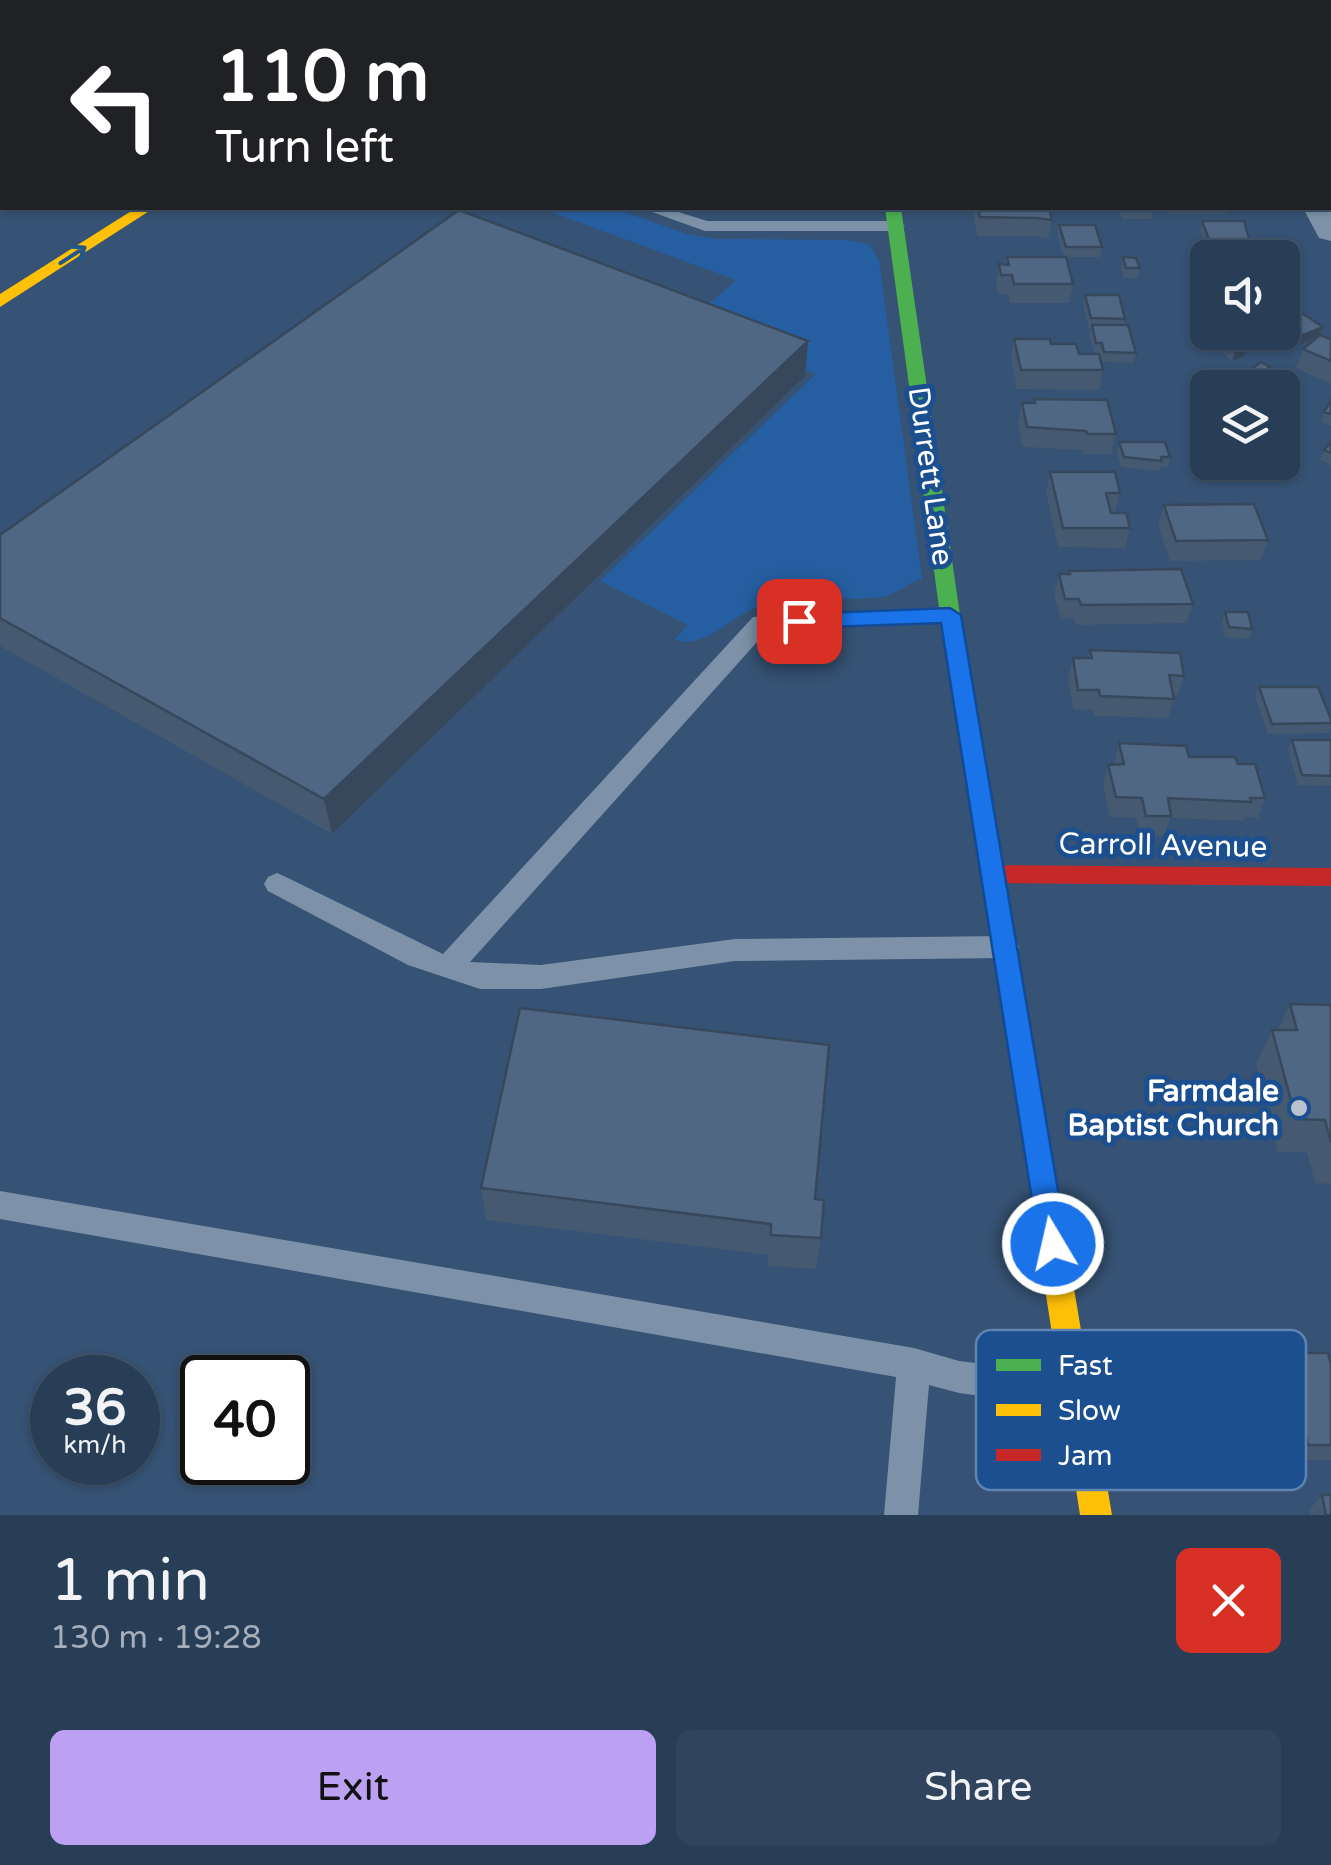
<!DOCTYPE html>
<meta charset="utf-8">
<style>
body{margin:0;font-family:"Varela Round",sans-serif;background:#30455d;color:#f1f3f6;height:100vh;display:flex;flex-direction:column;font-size:38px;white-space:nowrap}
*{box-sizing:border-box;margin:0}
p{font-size:32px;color:#a5aeba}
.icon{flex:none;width:55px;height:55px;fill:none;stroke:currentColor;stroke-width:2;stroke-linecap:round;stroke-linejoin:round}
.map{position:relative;height:1515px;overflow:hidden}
.sheet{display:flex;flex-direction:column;background:#283e57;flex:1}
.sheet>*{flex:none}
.banner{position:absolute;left:0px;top:0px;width:1332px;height:210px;box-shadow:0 2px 8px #0004,0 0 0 2px #44576d;background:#202124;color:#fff;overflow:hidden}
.buttons{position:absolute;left:1190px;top:240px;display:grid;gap:20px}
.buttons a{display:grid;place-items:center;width:110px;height:110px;border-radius:15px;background:#283e57;box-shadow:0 2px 8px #0004,0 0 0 2px #44576d;font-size:50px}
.speed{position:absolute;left:30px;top:1355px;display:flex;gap:20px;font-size:50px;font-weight:700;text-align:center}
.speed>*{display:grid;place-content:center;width:130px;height:130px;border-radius:50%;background:#283e57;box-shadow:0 2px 8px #0004,0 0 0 2px #44576d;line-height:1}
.speed small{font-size:25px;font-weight:400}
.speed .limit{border:5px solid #111;border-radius:15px;background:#fff;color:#111}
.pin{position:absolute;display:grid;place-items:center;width:85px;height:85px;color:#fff;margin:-42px;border-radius:20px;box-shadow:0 5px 15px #0006}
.me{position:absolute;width:110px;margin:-55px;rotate:351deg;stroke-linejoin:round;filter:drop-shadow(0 0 8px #0008)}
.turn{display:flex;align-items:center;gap:35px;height:210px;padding:0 50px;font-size:45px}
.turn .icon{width:130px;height:130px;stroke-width:2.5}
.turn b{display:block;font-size:70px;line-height:85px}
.round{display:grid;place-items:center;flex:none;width:105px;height:105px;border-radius:15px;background:#30455d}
.summary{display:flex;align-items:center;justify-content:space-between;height:170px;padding:0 50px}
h1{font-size:60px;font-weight:600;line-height:75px}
.action{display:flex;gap:20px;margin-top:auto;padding:20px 50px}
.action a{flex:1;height:115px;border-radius:15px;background:#bca0f2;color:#111;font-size:40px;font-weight:600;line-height:115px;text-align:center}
.action a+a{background:#30455d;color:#f1f3f6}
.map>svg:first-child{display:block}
.green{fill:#265fa1}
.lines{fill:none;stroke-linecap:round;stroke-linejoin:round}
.lane{fill:#7d92a8;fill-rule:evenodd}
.street{fill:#7d92a8;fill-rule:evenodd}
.fast{fill:#4caf50;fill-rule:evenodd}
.slow{fill:#ffc107;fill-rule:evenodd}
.jam{fill:#c62828;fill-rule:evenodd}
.wall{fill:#455971}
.shaded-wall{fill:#38485c}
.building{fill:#506783;stroke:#38485c;stroke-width:2.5}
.oneway{stroke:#205989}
.route{fill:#1a73e8;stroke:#114b97;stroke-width:2.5}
.poi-dot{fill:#b9c2ce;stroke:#1b4f8f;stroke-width:4}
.labels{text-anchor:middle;stroke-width:10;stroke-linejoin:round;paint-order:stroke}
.street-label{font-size:30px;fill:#fff;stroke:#1b4f8f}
.poi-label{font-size:30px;font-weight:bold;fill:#fff;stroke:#1b4f8f;text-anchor:end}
.key{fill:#1b4f8f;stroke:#5f84b1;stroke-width:2.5}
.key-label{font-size:28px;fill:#fff}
</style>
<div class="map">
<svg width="1331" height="1515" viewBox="0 0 1331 1515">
<rect width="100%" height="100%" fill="#365274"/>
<path class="green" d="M540,208H613L687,234L714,239L848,240L870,245L879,260L922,579C907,582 898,595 881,597C839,602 798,594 758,607C726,618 711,648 674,640L688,625L600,581L816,374L687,324L736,280Z"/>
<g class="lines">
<path class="lane" d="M641,208H666L707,221H896L905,226L896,231H705Z
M950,607L962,615L958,621L767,631L470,962L541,965L735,939L1005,936L1015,939L1019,947L1015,955L1005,958L735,961L541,989H480L408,965L268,891L264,884L268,877L277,873L286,877L443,954L753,617Z
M0,1191L914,1348L959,1361L1072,1375L1084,1380L1089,1392L1084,1404L1072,1409L959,1393L929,1385L918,1515H884L896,1377L0,1219Z"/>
<path class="street" d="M847,0H875V2H847Z
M1207,0H1235L1236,2H1208Z
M1330,81H1331V99H1330Z
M1331,201V241L1319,238L1303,208H1330Z"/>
<path class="fast" d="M885,208H901L960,615L1061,1211L1057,1220L1047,1224L1037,1220L1033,1211L940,615Z"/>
<path class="slow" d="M2,180V190L0,191V181Z
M136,208H154L0,307V294Z
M1047,1198L1057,1202L1061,1211L1112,1515H1080L1033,1211L1037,1202Z"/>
<path class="jam" d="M2,132V142L0,143V133Z
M994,865L1331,868V886L994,883L986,881L982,874L986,867Z"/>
</g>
<path class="wall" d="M559,0H743V2H559Z
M995,0H1028L1027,2H953H996Z
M1072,0H1143L1141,2H1073Z
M1299,0H1331V48L1330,2H1298Z
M0,13H2V56H0Z
M974,208H1049L1052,220L1048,239L1034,236H977L973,213Z
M1117,208H1153V209L1151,219H1122Z
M1166,208H1228L1226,214H1169Z
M1202,221L1251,245L1248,254L1209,255L1200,231Z
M1059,225L1102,247L1100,257H1064L1057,235Z
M1007,257L1073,284L1069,303H1010L1009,294H998L996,284L999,264H1006Z
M1123,257L1140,268L1137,278H1124L1121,267Z
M1208,259V310H1204L1198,305L1201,295L1190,280L1194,261Z
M1085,295L1125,319L1124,325L1136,353L1133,363L1102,362L1099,353L1094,352L1089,335L1091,328H1089L1083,304Z
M1323,327L1320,335L1331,339V384L1296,368L1303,349L1316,338L1287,349L1280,344L1274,347L1266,341L1267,337L1262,332H1282Z
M1014,339L1079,354L1103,370L1099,390L1017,389L1011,358Z
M808,341L805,376L332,834L0,646V535Z
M1226,343L1247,347L1244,357L1232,361L1223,353Z
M1261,362L1267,377L1259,382L1250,378L1253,368Z
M1034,399L1116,434L1111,454H1083L1082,450L1023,447L1018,423L1022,403H1033Z
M1331,401V425L1321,422L1324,412Z
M1119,442L1170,457L1168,467H1161L1160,471L1121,467L1117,452Z
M1331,442V465L1320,460L1324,450Z
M1050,472L1120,493L1115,513L1130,528L1125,548L1058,547L1046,492Z
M1164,505L1268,540L1261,560L1170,561L1158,525Z
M1069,571L1193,604L1187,623L1076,625L1074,618L1061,619L1054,594L1059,574H1068Z
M1225,612L1252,629L1249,639L1225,637L1222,622Z
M1090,650L1184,676L1178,695H1173L1174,699L1168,718L1094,716V710L1073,709L1068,677L1073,658H1088Z
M1259,687L1331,719V727L1328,733L1268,734L1255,697Z
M1292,740H1331V786L1298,785L1288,750Z
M1119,743L1189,757L1238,764L1265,798L1258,818L1245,817L1244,821L1170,818L1164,836L1140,835L1136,818L1110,817L1103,785L1108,765H1114Z
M1290,1004L1331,1005V1184L1315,1183L1307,1152H1278L1256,1064L1272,1030H1278Z
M481,1188L815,1199L821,1238L816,1269L768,1266V1255L486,1220Z
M1286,1353L1331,1364V1460H1298L1276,1369Z
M1322,1495L1331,1515H1311L1310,1509Z"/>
<path class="shaded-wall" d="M1323,327L1319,337L1287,349L1291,340Z
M1283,334L1280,344L1274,347L1277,337Z
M808,341L805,376L332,834L324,799Z
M1247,347L1244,357L1232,361L1235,351Z
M1270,367L1267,377L1259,382L1262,372Z"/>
<path class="building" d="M1302,0H1331V7L1330,2H1304Z
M0,13H2V39H0Z
M978,208H1049L1052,220L1037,218L980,217Z
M1123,208H1153V209L1124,210Z
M459,210L808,341L324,799L0,618V535Z
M1202,221H1244L1251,245H1211Z
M1059,225H1095L1102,247H1066Z
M1249,254L1254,258H1231Z
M1007,257H1066L1073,284H1014L1012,275H1001L999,264L1009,265Z
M1123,257L1136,258L1140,268H1126Z
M1208,259V277L1194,261Z
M1085,295H1119L1125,319L1091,318Z
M1288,304L1323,327L1291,340L1283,334L1277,337L1271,332H1282V306Z
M1092,325H1128L1136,353L1104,352L1102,343H1096Z
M1320,335L1331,339V361L1303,349Z
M1014,339H1050L1051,344H1076L1079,354H1099L1103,370H1021Z
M1238,340L1247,347L1235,351L1226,343Z
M1261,362L1270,367L1262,372L1253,368Z
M1034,399L1107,400L1116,434H1088L1086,431L1027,427L1022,403H1035Z
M1331,401V414L1324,412Z
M1119,442H1165L1170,457H1161L1162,461L1124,457Z
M1331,442V453L1324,450Z
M1050,472H1115L1120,493H1106L1111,513H1126L1130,528H1063Z
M1254,504L1268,540L1176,541L1164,505Z
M1181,569L1193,604L1081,605L1079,599H1065L1059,574H1070L1069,571Z
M1225,612H1248L1252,629L1229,627Z
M1090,650L1180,653L1184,676L1169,675L1174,699L1100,696L1099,690H1078L1073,658H1092Z
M1259,687H1318L1331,719V723L1272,724Z
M1292,740H1331V776L1302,775Z
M1119,743L1186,746L1189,757H1235L1238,764H1255L1265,798H1250L1251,802L1168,798L1171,816H1146L1142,798L1116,797L1108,765L1124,764Z
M1290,1004L1331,1005V1142L1325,1120L1296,1119L1272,1030H1297Z
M520,1008L829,1045L815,1199L824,1200L821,1238L771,1235V1224L481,1188Z
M1286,1353H1328L1331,1364V1445H1308Z
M1322,1495H1331V1515H1326Z"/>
<defs><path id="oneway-shaft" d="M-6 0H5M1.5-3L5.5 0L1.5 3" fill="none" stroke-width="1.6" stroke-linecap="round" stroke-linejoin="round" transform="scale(2.5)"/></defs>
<use class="oneway" href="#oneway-shaft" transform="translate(73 255) rotate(-33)"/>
<path class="route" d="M950,608L961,615L1067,1244L1063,1254L1053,1258L1043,1254L1039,1244L941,623L799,628L788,621L799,614Z"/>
<circle class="poi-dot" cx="1299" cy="1108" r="10"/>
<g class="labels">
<g class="street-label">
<text transform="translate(931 476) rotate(82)" y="10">Durrett Lane</text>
<text transform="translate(1163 845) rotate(1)" y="10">Carroll Avenue</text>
</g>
<g class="poi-label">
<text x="1279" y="1101">Farmdale<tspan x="1279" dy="34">Baptist Church</tspan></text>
</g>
</g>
<rect x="976" y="1330" width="330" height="160" rx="15" class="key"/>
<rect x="996" y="1359" width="45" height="12" fill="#4caf50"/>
<rect x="996" y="1404" width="45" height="12" fill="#ffc107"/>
<rect x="996" y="1449" width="45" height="12" fill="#c62828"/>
<g class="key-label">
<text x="1058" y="1375">Fast</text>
<text x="1058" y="1420">Slow</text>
<text x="1058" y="1465">Jam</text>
</g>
</svg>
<div class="buttons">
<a><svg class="icon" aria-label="sound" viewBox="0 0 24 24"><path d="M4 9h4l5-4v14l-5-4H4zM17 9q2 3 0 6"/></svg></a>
<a><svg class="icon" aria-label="layers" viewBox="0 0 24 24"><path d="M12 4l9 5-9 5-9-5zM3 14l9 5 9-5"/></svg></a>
</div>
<div class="speed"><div>36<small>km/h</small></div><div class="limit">40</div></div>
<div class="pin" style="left:799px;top:621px;background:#d93025"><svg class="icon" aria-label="arrive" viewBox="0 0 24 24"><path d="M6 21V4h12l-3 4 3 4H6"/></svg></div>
<svg class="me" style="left:1053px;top:1244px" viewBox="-20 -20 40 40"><circle r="17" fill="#1a73e8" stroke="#fff" stroke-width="3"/><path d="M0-11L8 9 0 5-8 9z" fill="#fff"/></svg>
<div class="banner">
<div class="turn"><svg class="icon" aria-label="left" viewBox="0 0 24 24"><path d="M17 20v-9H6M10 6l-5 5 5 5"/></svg><div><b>110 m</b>Turn left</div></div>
</div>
</div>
<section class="sheet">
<div class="summary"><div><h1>1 min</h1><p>130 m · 19:28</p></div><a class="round" style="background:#d93025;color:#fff"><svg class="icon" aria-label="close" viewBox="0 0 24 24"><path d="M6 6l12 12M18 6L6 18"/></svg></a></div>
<div class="action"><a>Exit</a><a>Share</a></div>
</section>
